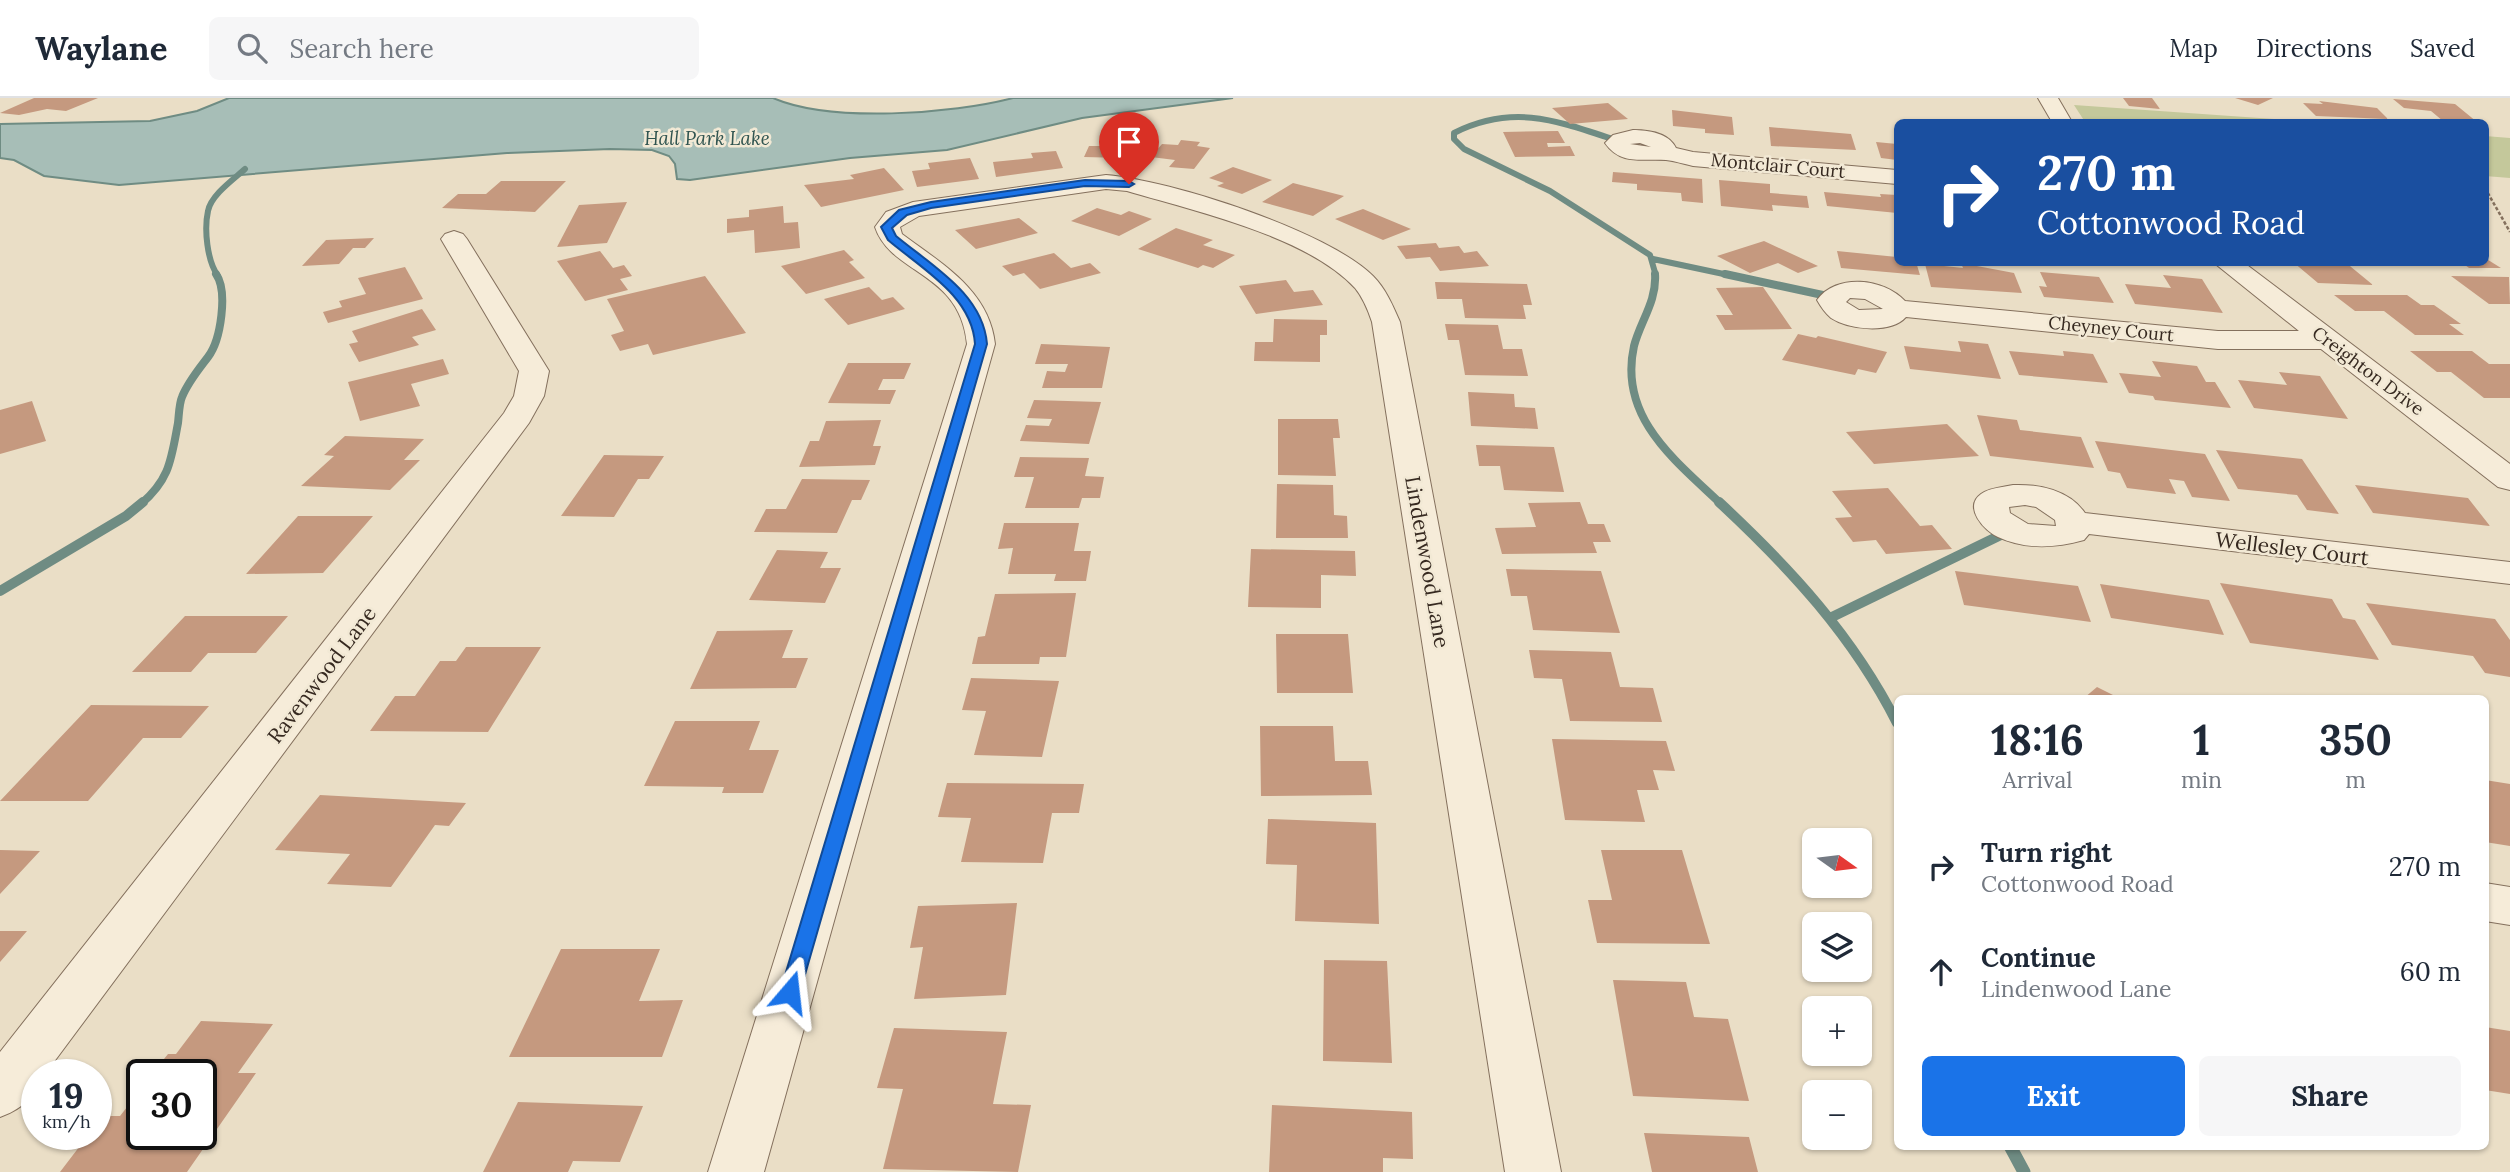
<!DOCTYPE html>
<meta charset="utf-8">
<style>
body{margin:0;font-family:Lora,serif;background:#f6f6f7;color:#1f2937;height:100vh;display:flex;flex-direction:column;font-size:26px;white-space:nowrap}
*{box-sizing:border-box;margin:0}
p{font-size:23px;color:#747a83}
.icon{flex:none;width:38px;height:38px;fill:none;stroke:currentColor;stroke-width:2;stroke-linecap:round;stroke-linejoin:round}
.map{position:relative;flex:1;overflow:hidden}
.sheet{position:absolute;left:1894px;top:597px;width:595px;height:455px;display:flex;flex-direction:column;background:#fff;border-radius:10px;box-shadow:0 2px 5px #0004}
.sheet>*{flex:none}
.banner{position:absolute;left:1894px;top:21px;width:595px;height:147px;border-radius:10px;box-shadow:0 2px 5px #0004;background:#1a4fa0;color:#fff;overflow:hidden}
.needle{width:46px;rotate:104deg}
.fabs{position:absolute;left:1802px;top:730px;display:grid;gap:14px}
.fabs a{display:grid;place-items:center;width:70px;height:70px;border-radius:10px;background:#fff;box-shadow:0 2px 5px #0004;font-size:35px}
.speed{position:absolute;left:21px;top:961px;display:flex;gap:14px;font-size:35px;font-weight:700;text-align:center}
.speed>*{display:grid;place-content:center;width:91px;height:91px;border-radius:50%;background:#fff;box-shadow:0 2px 5px #0004;line-height:1}
.speed small{font-size:18px;font-weight:400}
.speed .limit{border:4px solid #111;border-radius:10px;background:#fff;color:#111}
.pin{position:absolute;display:grid;place-items:center;width:60px;height:60px;color:#fff;margin:-72px -30px;border-radius:50% 50% 50% 0;rotate:-45deg;box-shadow:0 0 7px #0007}
.pin .icon{rotate:45deg}
.me{position:absolute;width:77px;margin:-38px;rotate:17deg;stroke-linejoin:round;filter:drop-shadow(0 0 5px #0008)}
.turn{display:flex;align-items:center;gap:24px;height:147px;padding:0 28px;font-size:32px}
.turn .icon{width:91px;height:91px;stroke-width:2.5}
.turn b{display:block;font-size:49px;line-height:60px}
.eta{display:flex;justify-content:space-evenly;align-items:center;height:119px;text-align:center}
.eta b{font-size:42px;font-weight:700;line-height:49px}
.primary-button{display:flex;gap:14px;margin-top:auto;padding:14px 28px}
.primary-button a{flex:1;height:80px;border-radius:10px;background:#1a73e8;color:#fff;font-size:28px;font-weight:700;line-height:80px;text-align:center}
.primary-button a+a{background:#f6f6f7;color:#1f2937}
ul{padding:0;list-style:none}
li{display:flex;align-items:center;gap:21px;height:105px;padding:0 28px}
li div{flex:1}
li b{display:block;font-size:26px}
li em{font-style:normal}
header{display:flex;align-items:center;gap:42px;box-sizing:border-box;height:98px;padding:0 35px;background:#fff;border-bottom:2px solid #e0e1e3}
header strong{font-size:33px}
nav{display:flex;gap:38px;margin-inline-start:auto;font-size:24px}
.search{width:490px;height:63px;background:#f6f6f7;display:flex;align-items:center;gap:18px;box-sizing:border-box;padding:0 24px;border-radius:10px;color:#747a83;font-size:26px}
.map>svg:first-child{display:block}
.green{fill:#c4c89b}
.water{fill:#a7beb7;stroke:#6f8c83;stroke-width:2}
.lines{fill:none;stroke-linecap:round;stroke-linejoin:round}
.stream-far3{stroke:#6f8c83;stroke-width:6}
.stream-far2{stroke:#6f8c83;stroke-width:8}
.stream-far1{stroke:#6f8c83;stroke-width:10}
.stream{stroke:#6f8c83;stroke-width:13}
.building{fill:#c5997f}
.street-casing{stroke:#84705d;stroke-width:2}
.path{stroke:#84705d;stroke-width:2.5;stroke-dasharray:3.5 2;stroke-linecap:butt}
.street{fill:#f6ecd9;fill-rule:evenodd}
.route{fill:#1a73e8;stroke:#114b97;stroke-width:2}
.labels{text-anchor:middle;stroke-width:5;stroke-linejoin:round;paint-order:stroke}
.far-street-label{font-size:18px;fill:#362920;stroke:#f2e9d5}
.far-water-label{font-size:19px;font-style:italic;fill:#305450;stroke:#f2e9d5}
.street-label{font-size:21px;fill:#362920;stroke:#f2e9d5}
</style>
<header>
<strong>Waylane</strong>
<div class="search"><svg class="icon" aria-label="search" viewBox="0 0 24 24"><circle cx="10" cy="10" r="6"/><path d="M15 15l6 6"/></svg>Search here</div>
<nav><a>Map</a><a>Directions</a><a>Saved</a></nav>
</header>
<div class="map">
<svg width="2510" height="1074" viewBox="0 0 2510 1074">
<rect width="100%" height="100%" fill="#eadec6"/>
<path class="green" d="M2074,7L2318,24H2085Z
M2485,38L2510,40V80L2485,78Z"/>
<path class="water" d="M229,0H773C831,25 952,16 1013,0H1233L1082,20L947,52L850,60L690,82L677,81L675,66L669,58L652,52L610,51L507,55L119,87L44,78L14,62L0,60V26L150,23L197,13Z"/>
<g class="lines">
<path class="stream-far3" d="M1618,43C1558,23 1514,5 1454,35V41L1464,51L1550,93L1650,157L1656,178
M1653,161L1733,178
M218,178C207,163 204,131 208,113C211,97 234,81 245,71"/>
<path class="stream-far2" d="M1655,176C1657,203 1640,224 1634,248C1618,320 1676,363 1721,406
M1725,176L1832,199
M141,406C170,381 171,362 178,325C179,317 179,306 182,299C188,284 199,271 208,259C221,242 228,193 216,176"/>
<path class="stream-far1" d="M1719,404C1790,470 1853,538 1897,625
M0,493L126,418L143,404
M1832,519L2009,433"/>
<path class="stream" d="M2010,1048L2024,1074"/>
</g>
<path class="building" d="M34,0H98L66,13L47,11L19,17L0,15Z
M2123,0H2152L2160,11L2129,8Z
M2235,0H2273L2258,7Z
M2393,1L2455,6L2477,24L2443,23L2431,13L2404,10Z
M2319,3L2377,10L2388,21L2316,18L2303,5L2323,6Z
M1608,5L1628,21L1570,26L1552,10Z
M1672,12L1732,19L1734,37L1705,35V31L1673,28Z
M1769,29L1851,36L1856,52L1771,48Z
M1558,33L1565,45H1547L1548,49L1570,48L1575,58L1515,59L1503,34Z
M1109,36L1134,37L1124,60L1084,59L1089,48H1104Z
M1181,42L1200,44L1197,48L1210,50L1194,71L1169,69L1175,62L1151,59L1162,46L1178,47Z
M1876,44L1897,46V62L1881,60Z
M1056,53L1063,70L996,79L993,64L1033,60L1031,55Z
M970,60L979,81L917,89L912,73L930,71L928,65Z
M1233,69L1272,82L1242,96L1217,88L1224,85L1209,80Z
M884,70L904,92L821,109L804,87L854,81L850,77Z
M1613,74L1702,81L1703,105L1682,103L1681,95L1637,92V86L1612,84Z
M1719,82L1770,86V95L1807,98L1809,110L1772,107L1773,113L1721,108Z
M501,83H566L535,114L442,110L458,96H486Z
M1293,85L1344,98L1313,118L1262,104Z
M1824,94L1881,99L1880,96L1897,97V115L1827,108Z
M627,104L607,145L557,149L579,107Z
M783,108L784,125L798,124L800,150L755,155L754,132L727,135V121L749,119V112Z
M1097,110L1121,117L1129,113L1152,121L1119,138L1071,123Z
M1363,111L1411,131L1383,142L1335,121Z
M1019,120L1038,135L976,151L955,132Z
M1176,130L1213,142L1203,147L1235,157L1213,170L1203,167L1198,170L1138,151Z
M374,140L365,150H353L339,166L302,168L326,142Z
M1764,143L1818,168L1798,175L1778,165L1750,175L1717,158Z
M1436,145L1439,150L1459,148L1464,155L1477,153L1489,168L1440,173L1430,159L1406,161L1397,148Z
M844,152L854,162L849,164L865,180L806,196L781,168Z
M600,153L613,170L624,167L632,178L620,181L628,192L585,203L557,163Z
M1837,153L1897,159V164H1916L1920,177L1841,170Z
M1054,155L1071,170L1090,165L1101,175L1040,191L1024,175L1013,178L1002,168Z
M2485,160L2501,170H2469L2461,164H2485Z
M2293,164H2345L2373,187L2318,185Z
M1961,165L2014,175L2022,195L1931,189L1925,166L1963,170Z
M405,169L423,201L328,225L323,214L342,209L339,203L366,196L358,180Z
M2040,174L2099,179L2114,205L2044,199L2039,188L2047,189Z
M2163,177L2202,181L2223,215L2135,206L2125,186L2171,190Z
M705,178L746,235L653,257L648,246L620,253L611,237L624,233L607,201Z
M2451,178L2509,179L2510,206H2489Z
M1286,182L1294,194L1313,192L1323,207L1256,216L1239,188Z
M1435,184L1527,186L1532,207H1523L1526,221L1465,220L1462,201H1437Z
M869,189L882,202L893,199L905,211L848,227L824,201Z
M1763,189L1792,231L1725,232L1716,217H1733L1716,190Z
M2334,197H2407L2421,207H2434L2461,226H2449L2464,237H2415L2384,213H2355Z
M422,211L436,232L412,239L419,247L359,264L349,246L358,244L352,233Z
M1274,221L1327,222V237H1320V264L1254,263L1255,244H1273Z
M1445,226L1498,227L1503,251H1522L1528,278L1465,277L1459,242H1448Z
M1798,236L1816,240L1818,238L1887,254L1876,275L1858,271L1855,277L1782,262Z
M1958,243L1988,246L2001,281L1910,271L1904,248L1961,254Z
M1041,246L1110,249L1102,290H1042L1047,273L1065,274L1068,266H1035Z
M2009,253L2064,258L2063,253L2093,256L2108,285L2019,277Z
M2410,253H2472L2489,266H2510V300H2484L2451,274H2437Z
M443,261L449,276L411,286L420,308L360,323L348,284Z
M2152,263L2197,268L2206,284H2215L2231,310L2155,302L2153,298L2129,295L2119,275L2161,279Z
M848,265H911L904,281H883L878,292H896L890,306L828,305Z
M2279,274L2320,278L2348,321L2254,310L2238,282L2287,287Z
M1468,294L1514,296L1515,309L1535,310L1538,331L1471,328Z
M1034,302L1101,304L1089,346L1020,343L1026,327L1049,328L1052,321L1027,320Z
M32,303L46,343L0,356V312Z
M1977,317L2017,322L2020,332L2081,339L2094,370L1990,358Z
M1278,321H1338L1340,340H1333L1336,378L1278,377Z
M881,322L873,348H881L875,367L799,369L810,343H819L826,323Z
M1947,326L1979,358L1874,366L1846,334Z
M345,338L424,341L404,362H420L390,392L301,388L334,358L324,357Z
M2095,343L2205,356L2230,403L2192,399L2184,383L2169,381L2176,396L2127,390L2120,375L2108,373Z
M1476,347L1554,349L1564,394L1504,392L1500,368H1479Z
M2216,352L2302,361L2339,416L2307,412L2297,397L2238,391Z
M604,357L664,358L649,381H638L614,419L561,418Z
M1020,359L1089,360L1085,378L1104,379L1100,400H1082L1079,410H1025L1034,379H1014Z
M802,381L870,382L861,402H852L837,435L754,434L766,411H786Z
M1277,386L1333,387L1334,417L1347,418L1348,440H1276Z
M2355,387L2468,400L2490,428L2373,415Z
M1888,390L1920,428L1932,427L1952,451L1886,456L1876,442L1853,444L1835,420L1852,419L1832,393Z
M1580,404L1588,426H1604L1611,444H1593L1597,455L1502,456L1495,430L1536,429L1528,405Z
M298,418H373L323,475L246,476Z
M1004,425H1079L1074,453H1091L1086,483H1054L1056,476H1008L1013,450L998,451Z
M1251,451L1355,453L1356,478L1321,477V510L1248,509Z
M777,452L828,454L820,470H841L825,505L749,502Z
M1506,471L1601,473L1620,535L1533,532L1527,498H1511Z
M1955,473L2078,488L2091,524L1964,507Z
M2220,485L2332,501L2343,520L2355,522L2379,562L2250,545Z
M2100,486L2209,502L2224,537L2111,520Z
M1076,495L1066,559H1040L1039,566H972L978,539L985,538L995,496Z
M2366,505L2495,521L2510,542V579L2485,575L2473,558L2392,547Z
M185,518H288L256,555H208L191,574H132Z
M793,532L782,560H808L796,590L690,591L717,533Z
M1276,536H1348L1353,595H1277Z
M466,549H541L488,634L370,633L395,598H415L440,563H456Z
M1529,552L1611,554L1620,589L1653,590L1662,624L1570,623L1562,581L1534,580Z
M971,580L1059,583L1042,659L974,657L986,613L962,612Z
M2097,589L2119,600H2084Z
M91,607L209,608L181,640H143L88,703H0Z
M675,623H760L749,652H779L763,695H722L724,689L644,688Z
M1260,628H1333L1335,663H1368L1372,697L1261,698Z
M1552,641L1666,643L1675,673L1653,672L1659,692H1637L1645,724L1565,722Z
M2485,682L2510,686V748L2485,744Z
M947,685L1084,686L1079,715H1052L1043,765L961,764L971,720L938,719Z
M320,697L466,705L449,728L435,727L391,789L327,786L350,756L275,752Z
M1268,721L1376,725L1379,826L1295,823L1297,767L1266,766Z
M0,752L40,753L0,796Z
M1601,752H1682L1710,846L1597,845L1588,802H1612Z
M1017,805L1006,897L914,901L923,849L910,850L918,808Z
M0,833H27L0,864Z
M561,851H660L639,903L683,902L662,959H509Z
M1324,862L1387,863L1392,965L1323,963Z
M1613,882L1686,884L1694,919L1728,921L1749,1003L1633,998Z
M201,923L273,926L238,975H256L187,1074H60L89,1036H96V1026L103,1018H120L142,990V1036H201V976H152L168,956H176Z
M2485,929L2510,933V996L2485,992Z
M894,930L1007,934L993,1006L1031,1007L1018,1074L883,1071L903,991L877,990Z
M518,1004L643,1008L620,1064L573,1063L568,1074H483Z
M1272,1007L1412,1014L1413,1061L1383,1060V1074H1269Z
M1644,1035L1749,1039L1758,1074H1652Z"/>
<g class="lines">
<g class="street-casing">
<path id="street" d="M2038,0H2058L2072,24H2052Z
M1633,32C1648,32 1669,35 1676,50L1693,54L1897,72V86L1693,68C1684,66 1675,63 1666,62C1642,60 1621,68 1605,45L1613,37ZM1640,45L1651,49L1630,46Z
M1106,77C1170,82 1328,133 1373,178C1386,191 1393,208 1400,224L1561,1074H1505L1372,224C1368,212 1363,200 1355,190C1307,138 1194,113 1127,93L1106,91L919,118L900,129L902,136C942,166 989,192 995,246L764,1074H708L967,246C960,173 891,177 875,129L886,114L913,104Z
M454,133L463,136L467,141L549,273L544,298L529,325L45,976H37C37,999 20,1012 0,1019V954L504,315L514,298L519,273L441,141L445,136Z
M2213,164H2243L2510,366V392L2498,389L2321,251H2218L1906,219C1891,236 1849,232 1831,220C1825,215 1821,209 1817,202C1836,175 1884,180 1905,203L2218,233H2299ZM1850,200L1865,201L1883,211L1859,212L1846,204Z
M2013,387C2039,386 2069,392 2085,415L2510,464V486L2089,436L2084,442C2055,450 2026,452 1998,439C1984,433 1963,409 1981,396C1989,390 2003,389 2013,387ZM2025,407L2036,409L2055,422L2056,428L2028,426L2010,415L2009,409Z
M2485,785L2510,789V827L2485,823Z"/>
</g>
<path class="path" d="M2485,90L2510,134"/>
<use href="#street" class="street"/>
</g>
<path class="route" d="M1085,82L1129,83L1134,86L1129,89L1085,88L931,110L907,117L892,130L896,138C932,168 983,196 987,246L800,894L797,900L790,903L783,900L780,894L975,246C972,198 922,171 888,142L881,129L899,112L931,104Z"/>
<g class="labels">
<g class="far-street-label">
<text transform="translate(1778 68) rotate(5)" y="6">Montclair Court</text>
<text transform="translate(2111 231) rotate(6)" y="6">Cheyney Court</text>
<text transform="translate(2368 273) rotate(37)" y="6">Creighton Drive</text>
</g>
<g class="far-water-label">
<text x="707" y="47">Hall Park Lake</text>
</g>
<g class="street-label">
<text transform="translate(2292 451) rotate(7)" y="7">Wellesley Court</text>
<text transform="translate(1427 464) rotate(80)" y="7">Lindenwood Lane</text>
<text transform="translate(322 577) rotate(-53)" y="7">Ravenwood Lane</text>
</g>
</g>
</svg>
<div class="fabs">
<a><svg class="needle" viewBox="-14 -14 28 28"><path d="M0-13l5 13h-10z" fill="#e53935"/><path d="M0 13l5-13h-10z" fill="#747a83"/></svg></a>
<a><svg class="icon" aria-label="layers" viewBox="0 0 24 24"><path d="M12 4l9 5-9 5-9-5zM3 14l9 5 9-5"/></svg></a>
<a>+</a>
<a>−</a>
</div>
<div class="speed"><div>19<small>km/h</small></div><div class="limit">30</div></div>
<div class="pin" style="left:1129px;top:86px;background:#d93025"><svg class="icon" aria-label="arrive" viewBox="0 0 24 24"><path d="M6 21V4h12l-3 4 3 4H6"/></svg></div>
<svg class="me" style="left:790px;top:894px" viewBox="-20 -20 40 40"><path d="M0-17L14 15 0 8-14 15z" fill="#1a73e8" stroke="#fff" stroke-width="4"/></svg>
<div class="banner">
<div class="turn"><svg class="icon" aria-label="right" viewBox="0 0 24 24"><path d="M7 20v-9h11M14 6l5 5-5 5"/></svg><div><b>270 m</b>Cottonwood Road</div></div>
</div>
<section class="sheet">
<div class="eta">
<div><b>18:16</b><p>Arrival</p></div>
<div><b>1</b><p>min</p></div>
<div><b>350</b><p>m</p></div>
</div>
<ul>
<li><svg class="icon" aria-label="right" viewBox="0 0 24 24"><path d="M7 20v-9h11M14 6l5 5-5 5"/></svg><div><b>Turn right</b><p>Cottonwood Road</p></div><em>270 m</em></li>
<li><svg class="icon" aria-label="ahead" viewBox="0 0 24 24"><path d="M12 20V5M6 11l6-6 6 6"/></svg><div><b>Continue</b><p>Lindenwood Lane</p></div><em>60 m</em></li>
</ul>
<div class="primary-button"><a>Exit</a><a>Share</a></div>
</section>
</div>
